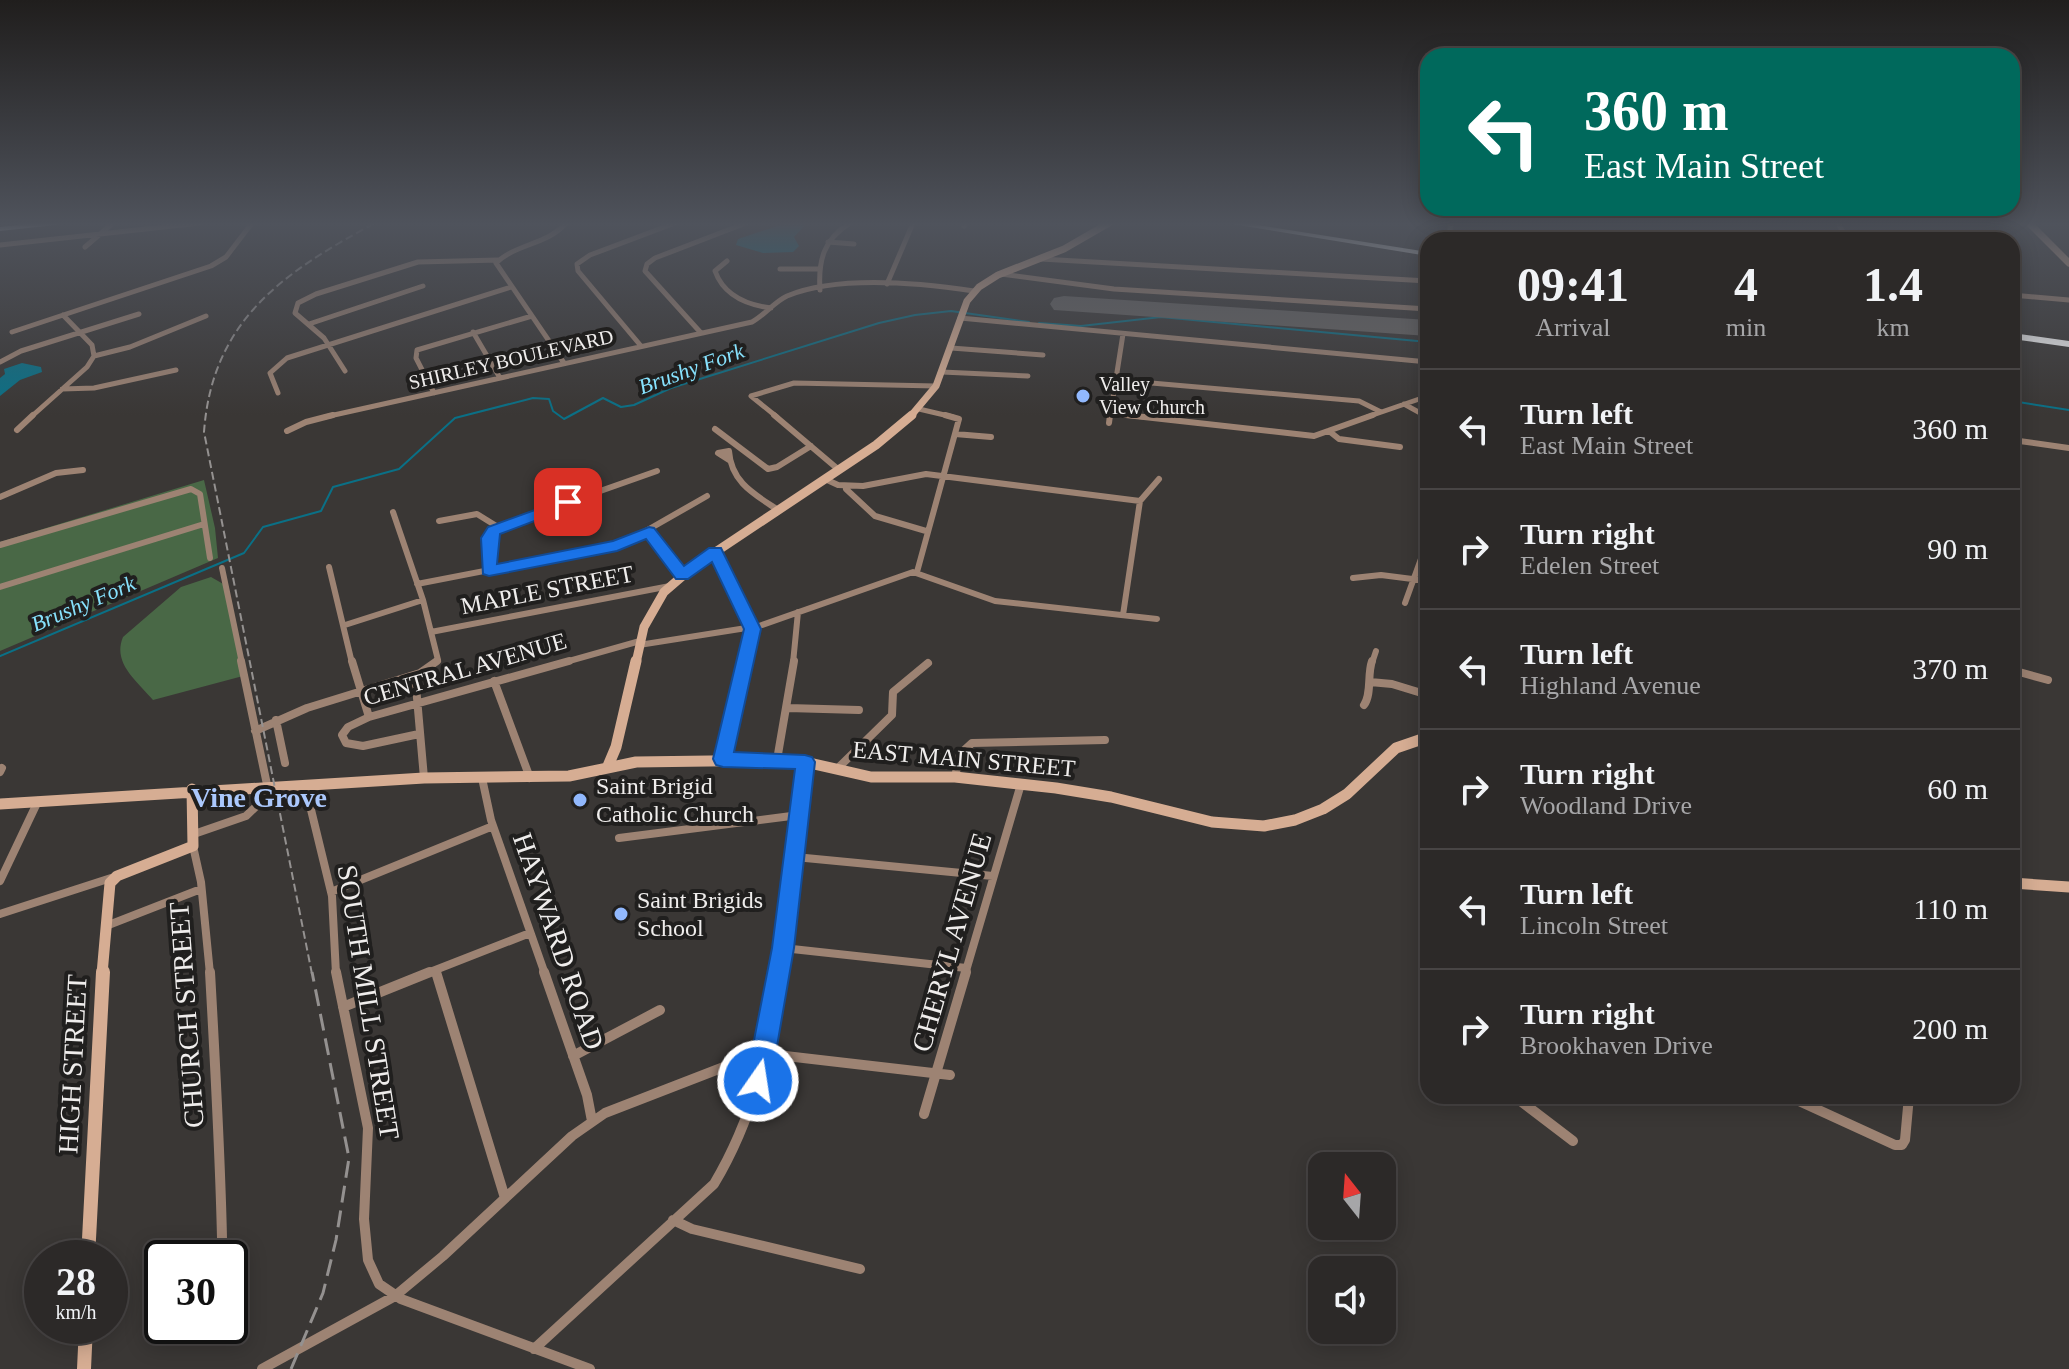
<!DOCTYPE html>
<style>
body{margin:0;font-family:"Times New Roman",serif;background:#383534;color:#f1f3f6;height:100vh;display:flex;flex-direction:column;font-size:30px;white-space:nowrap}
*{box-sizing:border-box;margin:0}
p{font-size:26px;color:#a6a6a8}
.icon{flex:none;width:44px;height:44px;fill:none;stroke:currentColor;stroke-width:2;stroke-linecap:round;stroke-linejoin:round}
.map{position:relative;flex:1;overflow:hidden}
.sheet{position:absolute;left:1420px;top:232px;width:600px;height:872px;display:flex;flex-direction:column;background:#2c2928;border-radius:24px;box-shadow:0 4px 20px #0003,0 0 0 2px #484545}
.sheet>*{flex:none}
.hud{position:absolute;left:1420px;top:48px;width:600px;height:168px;border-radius:24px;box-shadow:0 4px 20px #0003,0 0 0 2px #484545;background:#00695c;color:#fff;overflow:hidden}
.needle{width:52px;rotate:343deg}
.controls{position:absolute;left:1308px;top:1152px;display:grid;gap:16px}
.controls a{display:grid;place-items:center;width:88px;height:88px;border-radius:16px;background:#2c2928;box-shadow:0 4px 20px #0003,0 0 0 2px #484545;font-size:40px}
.speed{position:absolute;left:24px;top:1240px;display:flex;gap:16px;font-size:40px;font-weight:700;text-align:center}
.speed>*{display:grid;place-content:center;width:104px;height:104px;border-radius:50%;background:#2c2928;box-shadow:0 4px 20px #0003,0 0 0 2px #484545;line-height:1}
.speed small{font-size:20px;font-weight:400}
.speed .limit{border:4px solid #111;border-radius:12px;background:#fff;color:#111}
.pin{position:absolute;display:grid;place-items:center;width:68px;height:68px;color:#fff;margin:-34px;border-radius:16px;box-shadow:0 4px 12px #0006}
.me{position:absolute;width:88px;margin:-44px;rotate:13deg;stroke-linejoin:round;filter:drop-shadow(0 0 6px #0008)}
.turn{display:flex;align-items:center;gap:28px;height:168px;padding:0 32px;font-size:36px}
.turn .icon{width:104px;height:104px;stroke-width:2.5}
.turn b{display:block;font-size:56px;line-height:68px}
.eta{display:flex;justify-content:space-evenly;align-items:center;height:136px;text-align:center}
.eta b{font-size:48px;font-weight:700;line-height:56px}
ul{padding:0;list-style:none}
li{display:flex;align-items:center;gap:24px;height:120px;padding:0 32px;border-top:2px solid #484545}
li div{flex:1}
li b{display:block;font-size:30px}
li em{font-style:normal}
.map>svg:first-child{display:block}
.green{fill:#496846}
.water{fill:#0a7086}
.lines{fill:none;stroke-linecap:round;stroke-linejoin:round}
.stream{stroke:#0a7086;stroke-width:2}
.runway{fill:#676462;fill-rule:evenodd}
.street-far3{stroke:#9d8373;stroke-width:5}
.street-far2{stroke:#9d8373;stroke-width:6}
.street-far1{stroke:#9d8373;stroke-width:8}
.street{stroke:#9d8373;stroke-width:10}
.secondary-far3{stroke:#d6ad93;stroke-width:7}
.secondary-far2{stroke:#d6ad93;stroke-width:9}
.secondary-far1{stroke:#d6ad93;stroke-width:11}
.secondary{stroke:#d6ad93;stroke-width:14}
.highway{fill:#fafafa;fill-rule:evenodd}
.rail-far1{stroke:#949190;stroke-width:2;stroke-dasharray:8 4;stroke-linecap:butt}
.rail{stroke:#949190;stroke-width:3;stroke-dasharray:17 8;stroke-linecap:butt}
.route{fill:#1a73e8;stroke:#114b97;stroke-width:2}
.poi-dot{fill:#91b8fd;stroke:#201f1e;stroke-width:3}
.labels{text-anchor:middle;stroke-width:8;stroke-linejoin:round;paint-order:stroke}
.far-street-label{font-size:20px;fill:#efedec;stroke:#201f1e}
.far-poi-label{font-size:20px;fill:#efedec;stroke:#201f1e;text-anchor:start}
.far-water-label{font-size:22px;font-style:italic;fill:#87e2fd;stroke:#201f1e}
.street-label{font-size:24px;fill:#efedec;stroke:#201f1e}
.poi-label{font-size:24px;fill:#efedec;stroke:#201f1e;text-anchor:start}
.quarter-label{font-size:28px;font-weight:bold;fill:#abc8fc;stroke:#201f1e}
.near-street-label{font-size:28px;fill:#efedec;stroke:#201f1e}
</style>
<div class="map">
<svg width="2069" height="1369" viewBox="0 0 2069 1369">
<rect width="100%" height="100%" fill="#3a3735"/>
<path class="green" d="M204,480L215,528L218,558L0,651V542Z
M211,577L225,585L243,676L153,700C137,681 112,663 123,637L181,587Z"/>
<path class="water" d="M786,223H807L794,237L799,246L793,252L763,253L736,245L738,239Z
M22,363L41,367L42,372L20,380L0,396V378L5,374L4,369Z"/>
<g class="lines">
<path class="stream" d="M1039,323L1081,326L1161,317L1428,342
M2012,401L2069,410
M0,656L244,553L263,527L321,511L333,487L399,469L455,418L533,398L549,399L553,411L564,419L603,398L621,407L634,405L671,388L879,323L915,315L951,311L1029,322"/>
<path class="runway" d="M1064,296L1428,320V336L1054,310L1050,304L1054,298Z"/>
<path class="street-far3" d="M1838,223L1847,240
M964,226L966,223
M1448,240L1451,223
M828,242L854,244
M0,245L200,223
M85,247L113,223
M1041,259L1428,281
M727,261L715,271C724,296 747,305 771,308
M780,269H818
M1001,274L1114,289L1428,309
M887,284L913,223
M820,290C818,260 824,239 850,223
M2012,295L2069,300
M960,318L1428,362
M309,324L423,286
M12,332L211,266L226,257L252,223
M473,332L500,378
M701,333L645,271L647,264L655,258L746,223
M641,346L578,271L577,264L590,255L675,223
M951,348L1043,355
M94,356L130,347L206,316
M0,362L21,351L139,314
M564,363L496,263C517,243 547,245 566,223
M345,371L324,338L295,313L298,303L316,294L418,262L498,260
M942,372L1028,376
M1117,380L1359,401L1381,412
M62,389L94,388L176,370
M278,393L270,373L287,358L511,287
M434,393L416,358L417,350L532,316
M1404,404L1422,414
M919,409L953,417
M1112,414L1144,417
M31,417L87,367L94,356L92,345L63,315
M325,417L752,322C765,315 774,302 787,296C838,275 920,283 974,291
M777,417L751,396L794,383L936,386
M1110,417L1123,334
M1367,417L1428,396"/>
<path class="street-far2" d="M774,415L839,470
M1126,415L1314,436L1373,415
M1109,423L1110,415
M715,429L768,469L777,467L811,446
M17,430L33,415
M287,431L306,422L333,415
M1329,431L1339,439L1400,447
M955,434L991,437
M2012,440L2069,448
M729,460L718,453L729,451C731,482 754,494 778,510
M825,479L838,485L863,486L926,474L1140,501
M846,489L875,516L926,531
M0,497L56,473L83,470
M393,512L423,600L438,660L434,663
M439,521L477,514L498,527
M649,532L682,575
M0,545L191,489L200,494L210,558
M715,552L753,629L745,663
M329,567L352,663
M222,568L242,663
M489,570V538L498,527L657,471
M917,572L959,419L945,415
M1353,578L1381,575L1428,581
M417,584L623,544L707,496
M0,587L204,524
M1405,603L1422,556L1426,527
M1123,615L1140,501L1159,479
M345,625L423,600
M431,632L670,586
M639,645L759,626L913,572L995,601L1157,619
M562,663L640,641
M793,663L798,612
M1372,663L1376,651"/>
<path class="street-far1" d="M352,661L369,717
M2012,670L2048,680
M415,675L424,778
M494,681L530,778
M1370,682L1392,684L1428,695
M1364,705C1372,694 1367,675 1372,661
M788,708L859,710
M276,720L285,763
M255,731L307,708L420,673L437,661
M419,734L363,746L346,743L342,735L348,727L369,717L569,661
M1422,738L1428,708
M723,759L746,661
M777,760L794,661
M838,768L892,715L893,692L928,663
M0,772L2,768
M955,777L960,754L972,743L1105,740
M482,778L491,820L545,974
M305,785L332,896L336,974
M194,834L246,816L269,794L241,661
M619,838L799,815
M193,846L201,882L210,974
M795,857L993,876
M0,881L38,801
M331,892L493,826
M0,914L111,878
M106,926L201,889
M783,948L966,968
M436,971L437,974
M425,974L530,933
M781,974L805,762
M965,974L1021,784"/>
<path class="street" d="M210,972C215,1061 220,1149 222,1238
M336,972L368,1128L364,1219L368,1260L379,1284L401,1299L590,1369
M436,972L505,1198
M544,972L587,1095L592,1121
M343,1007L430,972
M573,1056L660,1010
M1514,1096L1573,1141
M1788,1096L1895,1145H1902L1905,1140L1909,1096
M924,1114L966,972
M673,1220L692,1229L860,1269
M534,1349L714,1184C753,1119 770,1047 781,972
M262,1369L395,1296L443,1256L572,1136L605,1113L760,1053L950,1075"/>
<path class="secondary-far3" d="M2029,223L2069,263
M910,417L936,386L967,301L979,287L998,275L1064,249L1109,223"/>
<path class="secondary-far2" d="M636,663L644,627L664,592L693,567L876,445L912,415"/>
<path class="secondary-far1" d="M608,766L616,747L636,661
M0,804L424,778L569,776L636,762L777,760L805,762L871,777H955L1056,788L1111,797L1212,822L1264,826L1295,820L1323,809L1347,794L1396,748L1428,737
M2012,883L2069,887
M102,974L110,883L117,876L193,846L192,789"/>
<path class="secondary" d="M88,1258L103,972
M84,1369L86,1326"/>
<path class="highway" d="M34,223H59L55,225L0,231V227Z
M1226,223H1245L1428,252V256Z
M2012,333L2069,341V347L2012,339Z"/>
<path class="rail-far1" d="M312,974L204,432C212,320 284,272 375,223"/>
<path class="rail" d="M291,1369L323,1293L336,1240L349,1158L312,972"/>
</g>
<linearGradient id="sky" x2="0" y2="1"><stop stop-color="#201e1d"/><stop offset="0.54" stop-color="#4f535c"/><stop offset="1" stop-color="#4f535c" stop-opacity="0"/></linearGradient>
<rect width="2069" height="415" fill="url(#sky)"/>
<path class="route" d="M568,498L574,499V506L500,534L497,564L613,541L649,527L654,528L684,566L709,548H721L761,629L734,752L805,755L812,757L815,762L794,948L771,1081L767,1089L758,1093L750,1089L746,1081L772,948L795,769L723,767L716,765L713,759L744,629L712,562L688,579H676L646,539L617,551L489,576L483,574L481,538L488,527Z"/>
<g class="poi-dot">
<circle cx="1083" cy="396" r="8"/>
<circle cx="580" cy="800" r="8"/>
<circle cx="621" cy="914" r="8"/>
</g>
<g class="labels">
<g class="far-street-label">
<text transform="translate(511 359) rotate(-13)" y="7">SHIRLEY BOULEVARD</text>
</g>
<g class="far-poi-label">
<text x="1099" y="391">Valley<tspan x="1099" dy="23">View Church</tspan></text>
</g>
<g class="far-water-label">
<text transform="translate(691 368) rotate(-20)" y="8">Brushy Fork</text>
<text transform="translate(83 603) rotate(-23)" y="8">Brushy Fork</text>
</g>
<g class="street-label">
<text transform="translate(547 590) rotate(-11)" y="8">MAPLE STREET</text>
<text transform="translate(465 669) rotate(-16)" y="8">CENTRAL AVENUE</text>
<text transform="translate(964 759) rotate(5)" y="8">EAST MAIN STREET</text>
</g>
<g class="poi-label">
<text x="596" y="794">Saint Brigid<tspan x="596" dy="28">Catholic Church</tspan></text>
<text x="637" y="908">Saint Brigids<tspan x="637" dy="28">School</tspan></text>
</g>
<g class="quarter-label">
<text x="259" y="807">Vine Grove</text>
</g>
<g class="near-street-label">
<text transform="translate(559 941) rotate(71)" y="10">HAYWARD ROAD</text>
<text transform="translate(951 942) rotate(-74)" y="10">CHERYL AVENUE</text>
<text transform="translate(369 1002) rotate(81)" y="10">SOUTH MILL STREET</text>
<text transform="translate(186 1015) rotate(-94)" y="10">CHURCH STREET</text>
<text transform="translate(72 1064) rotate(-87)" y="10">HIGH STREET</text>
</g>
</g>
</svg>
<div class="controls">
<a><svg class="needle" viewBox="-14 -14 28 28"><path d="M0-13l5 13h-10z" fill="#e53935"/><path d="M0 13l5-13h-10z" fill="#a6a6a8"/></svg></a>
<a><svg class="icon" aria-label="sound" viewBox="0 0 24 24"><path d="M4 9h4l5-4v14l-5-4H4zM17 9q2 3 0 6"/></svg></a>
</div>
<div class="speed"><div>28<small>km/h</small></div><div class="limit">30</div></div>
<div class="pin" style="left:568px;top:502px;background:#d93025"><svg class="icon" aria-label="arrive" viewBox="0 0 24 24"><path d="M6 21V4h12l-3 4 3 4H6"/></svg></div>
<svg class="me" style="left:758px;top:1081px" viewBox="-20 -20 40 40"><circle r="17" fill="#1a73e8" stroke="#fff" stroke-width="3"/><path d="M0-11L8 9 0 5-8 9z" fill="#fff"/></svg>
<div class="hud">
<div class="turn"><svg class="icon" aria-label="left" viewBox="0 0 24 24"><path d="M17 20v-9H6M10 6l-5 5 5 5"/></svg><div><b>360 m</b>East Main Street</div></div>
</div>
<section class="sheet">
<div class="eta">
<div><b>09:41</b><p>Arrival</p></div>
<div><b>4</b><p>min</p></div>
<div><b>1.4</b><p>km</p></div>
</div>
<ul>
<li><svg class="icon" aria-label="left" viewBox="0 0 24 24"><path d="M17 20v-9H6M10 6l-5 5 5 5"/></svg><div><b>Turn left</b><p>East Main Street</p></div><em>360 m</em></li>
<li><svg class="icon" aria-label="right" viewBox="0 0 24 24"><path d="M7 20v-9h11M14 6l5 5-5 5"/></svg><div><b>Turn right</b><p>Edelen Street</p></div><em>90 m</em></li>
<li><svg class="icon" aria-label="left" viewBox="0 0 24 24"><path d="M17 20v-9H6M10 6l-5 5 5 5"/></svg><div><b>Turn left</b><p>Highland Avenue</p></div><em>370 m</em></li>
<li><svg class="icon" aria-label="right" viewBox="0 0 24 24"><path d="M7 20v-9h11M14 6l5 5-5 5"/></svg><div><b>Turn right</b><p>Woodland Drive</p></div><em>60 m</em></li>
<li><svg class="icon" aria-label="left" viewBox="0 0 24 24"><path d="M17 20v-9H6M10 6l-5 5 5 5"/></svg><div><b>Turn left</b><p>Lincoln Street</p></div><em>110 m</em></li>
<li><svg class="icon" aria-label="right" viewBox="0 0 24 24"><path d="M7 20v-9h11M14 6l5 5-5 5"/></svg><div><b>Turn right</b><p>Brookhaven Drive</p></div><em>200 m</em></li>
</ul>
</section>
</div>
